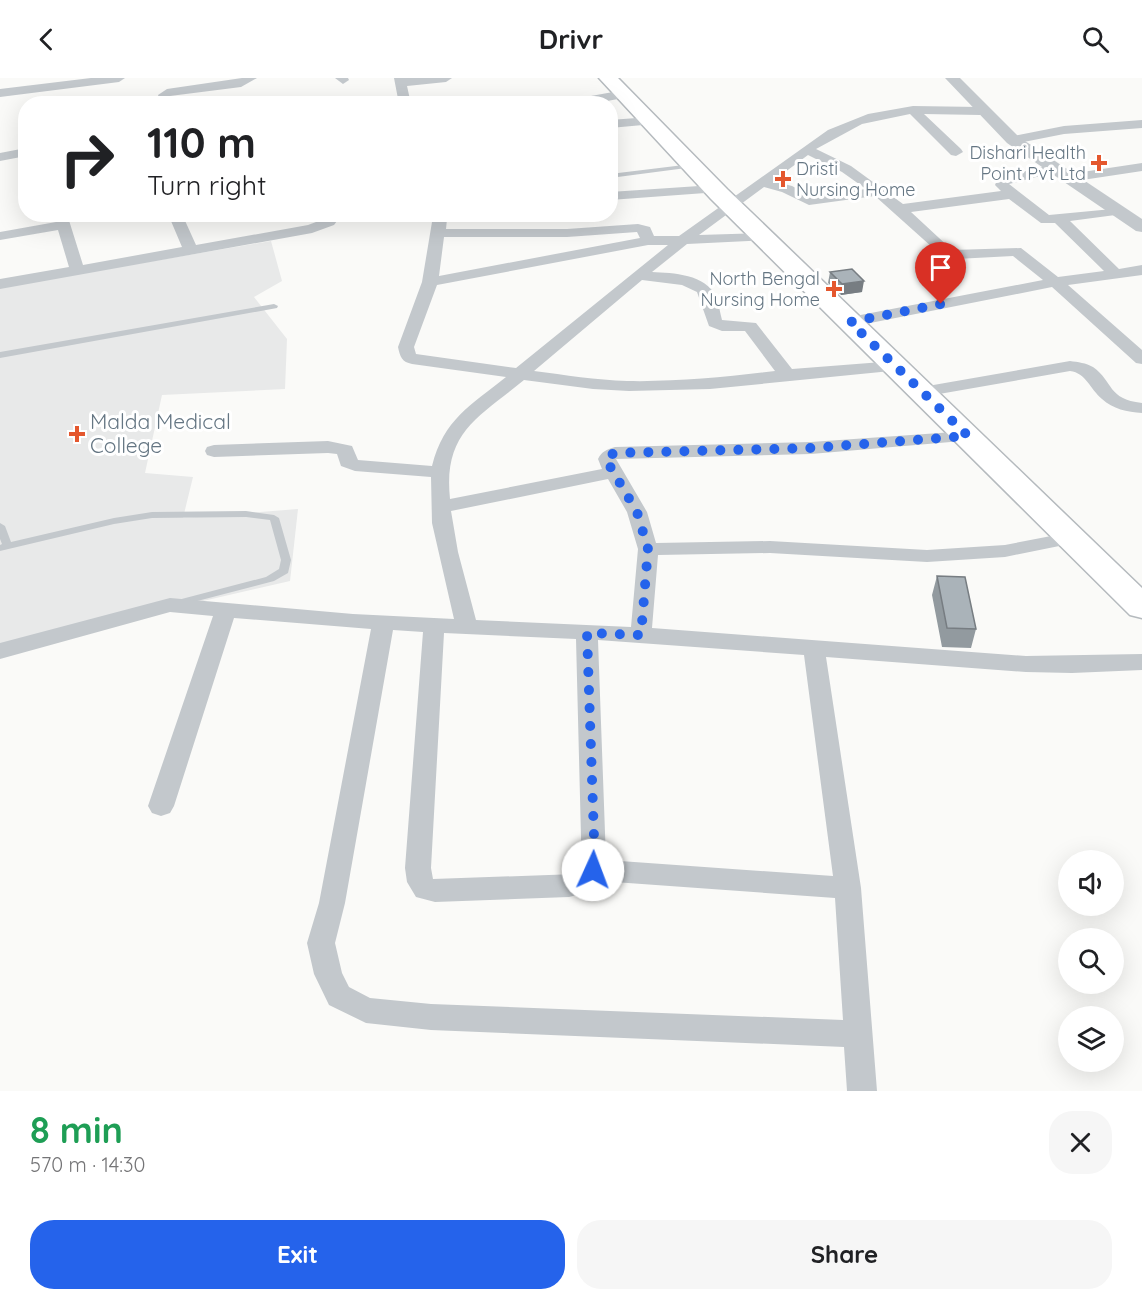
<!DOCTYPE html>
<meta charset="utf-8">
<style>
body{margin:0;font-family:Quicksand,sans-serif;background:#f6f6f6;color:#202124;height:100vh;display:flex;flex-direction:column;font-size:22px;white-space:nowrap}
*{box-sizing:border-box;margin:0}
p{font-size:20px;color:#757577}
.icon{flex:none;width:33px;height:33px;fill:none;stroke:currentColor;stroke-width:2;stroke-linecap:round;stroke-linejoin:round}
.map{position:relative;height:1013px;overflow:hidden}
.details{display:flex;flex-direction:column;background:#fff;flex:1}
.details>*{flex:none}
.banner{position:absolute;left:18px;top:18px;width:600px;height:126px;border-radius:24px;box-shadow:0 6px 24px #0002;background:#fff;color:#202124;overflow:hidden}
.controls{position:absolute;left:1058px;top:772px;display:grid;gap:12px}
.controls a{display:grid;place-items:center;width:66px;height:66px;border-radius:50%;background:#fff;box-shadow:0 6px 24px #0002;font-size:30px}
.pin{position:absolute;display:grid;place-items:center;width:51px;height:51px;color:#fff;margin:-62px -26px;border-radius:50% 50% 50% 0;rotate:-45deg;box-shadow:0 0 6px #0007}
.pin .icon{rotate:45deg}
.me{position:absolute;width:66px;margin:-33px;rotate:2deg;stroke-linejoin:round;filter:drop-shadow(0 0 4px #0008)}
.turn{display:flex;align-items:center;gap:21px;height:126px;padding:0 30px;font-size:27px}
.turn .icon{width:78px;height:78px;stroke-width:2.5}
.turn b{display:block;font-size:42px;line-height:51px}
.round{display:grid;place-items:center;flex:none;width:63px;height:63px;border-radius:24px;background:#f6f6f6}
.overview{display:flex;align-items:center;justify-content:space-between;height:102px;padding:0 30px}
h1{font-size:36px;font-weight:700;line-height:45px;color:#1e9e55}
.action{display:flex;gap:12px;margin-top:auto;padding:12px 30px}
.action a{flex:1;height:69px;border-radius:24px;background:#2563eb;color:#fff;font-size:24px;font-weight:700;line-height:69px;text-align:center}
.action a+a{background:#f6f6f6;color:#202124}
header{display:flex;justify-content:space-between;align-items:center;height:78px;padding:0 30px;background:#fff;font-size:27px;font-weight:700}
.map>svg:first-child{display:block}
.built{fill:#e8e9e9}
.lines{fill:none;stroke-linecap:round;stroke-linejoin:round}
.primary-casing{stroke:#b5babe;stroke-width:3}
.service{fill:#c3c8cc;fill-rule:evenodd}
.minor{fill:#c3c8cc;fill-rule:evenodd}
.tertiary{fill:#c3c8cc;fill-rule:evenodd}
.primary{fill:#fff;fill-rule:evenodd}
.wall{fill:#929a9f}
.shaded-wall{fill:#777d82}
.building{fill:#aab3b9;stroke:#777d82;stroke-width:1.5}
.route{stroke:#2563eb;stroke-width:10;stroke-dasharray:0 18}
.poi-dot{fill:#e4572e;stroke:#fff;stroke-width:2}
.labels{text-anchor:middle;stroke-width:6;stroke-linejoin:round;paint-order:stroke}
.far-poi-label{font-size:18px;fill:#657683;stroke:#fff;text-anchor:end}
.poi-label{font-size:21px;fill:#657683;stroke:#fff;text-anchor:start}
</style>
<header><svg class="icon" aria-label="back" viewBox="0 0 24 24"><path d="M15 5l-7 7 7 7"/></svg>Drivr<svg class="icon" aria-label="search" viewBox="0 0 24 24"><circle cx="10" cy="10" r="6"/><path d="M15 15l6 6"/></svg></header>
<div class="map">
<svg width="1142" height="1013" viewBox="0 0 1142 1013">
<rect width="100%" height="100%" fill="#fafaf8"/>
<path class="built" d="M271,163L282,203L254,219L287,261L285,311L162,317L145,395L193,399L183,440L298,431L290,503L0,570V209Z"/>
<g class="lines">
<g class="primary-casing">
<path id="primary" d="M599,0H618L727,111L1142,510V540L1130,537L711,121Z"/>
</g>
<path class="service" d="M692,86L694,87V89L610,100V96Z
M274,226L278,228L277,230L0,280V274Z
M246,433L274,437L279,440L291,482L288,495L274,503L178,528L174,527L173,525L174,523L266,499L279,491L281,482L270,442L246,439L152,440L114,446L0,473V467L2,466L0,461V445L5,448L11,464L114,440L152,434Z"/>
<path class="minor" d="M91,0H125L119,4L0,19V11Z
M242,0H257L241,9L170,18L173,26H161L158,17L167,11Z
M335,0H348L349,2L343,6Z
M394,0H452L446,4L407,8L411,26H399Z
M624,12L628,13V19L592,26H563L569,22Z
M913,28L980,29L986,33L980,37L924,36L961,71L963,74L956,78L951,77L910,36L862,46L816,71L851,88L903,126L1001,113L995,107L998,100L1054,86L1059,87L1061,90L1059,93L1009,106L1049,137L1123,130L1125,133L1123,136L1070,143L1119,191L1142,187V197L1068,207L1142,272V286L1136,285L1052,209L850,249L844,247L842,244L850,239L1043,202L1013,178L956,181L942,178L875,118L809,127L782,114L764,109L699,157L764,155L769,156L771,159L769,162L687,166L652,194C673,195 706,196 716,219C719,226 720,235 722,242L756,245L792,291L895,283L901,284L904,288L901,292L710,311L629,313L593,311L524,302C478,340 443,354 450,421L602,391L598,381C602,373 606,372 615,369L811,364L968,353L974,354L977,358L974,362L811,376L616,381L647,434L656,465L770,463L927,472L1005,467L1072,454L1079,456L1082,460L1079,464L1005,479L927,484L770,475L658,477L652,550L1026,578L1142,576V592L1072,595L1026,594L826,579L861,810L877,1013H847L844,969L431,952L366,945L329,927L314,896L307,865L319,825L371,551L234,540L174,728L170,735L161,738L152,735L148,728L213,538L170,534L0,581V565L170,520L353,536L454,541L432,445L431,399L355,393L341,388L337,376L328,375L214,379L207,377L205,373L207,369L214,367L328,363L352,368L358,382L432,388C444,341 470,328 506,299L412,286C402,284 400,279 398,269L422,204L432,144L337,143L334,147L312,155L0,211V201L69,189L58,152L0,162V154L56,144L53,136H67L83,187L182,169L168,136H182L196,167L308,147L324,141L327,136H439L447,141L446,151H567L638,146L650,149L654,158H679L828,52L868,36ZM808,77L842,94L866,111L811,118L792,108L773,103ZM1009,121L1041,145H1055L1104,193L1058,199L1021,170L952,172L911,134ZM637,154L640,160L439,198L444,159H567ZM648,167H668L516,290L416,276L414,269L437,207ZM642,202L682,207L697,214L709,248L722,253H745L775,293C726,299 676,304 627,303C596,302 565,297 534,293ZM608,401L627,434L638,471L631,549L476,542L458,474L451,433ZM393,552L423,554L405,790L407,804L416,819L435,824L569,819L593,813L600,803L835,820L843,942L431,926L370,920L349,909L342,895L335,865L345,825ZM444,555L576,561L581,759L580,790L576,796L433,801L431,790ZM598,562L804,577L833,798L606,782Z
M650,39L654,40L656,43L654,46L610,50V42Z
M1142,42V50L1064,56L1013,66L1007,62L1013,58L1064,48Z
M26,70V78L0,83V75Z
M1142,85V93L1069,104L1062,100L1069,96Z
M714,107L721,111L719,114L610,122V114Z
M1070,283C1078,284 1086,285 1093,289C1114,304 1107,321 1142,325V335C1127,334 1113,331 1102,321C1090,311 1086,295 1070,293L922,319L916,318L913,314L916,310L922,309Z"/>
<path class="tertiary" d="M945,0H960L1019,59L1142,141V154L1136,153L1007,65Z"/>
<use href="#primary" class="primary"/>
</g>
<path class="wall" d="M830,194L862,214L841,217L828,205Z
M937,498L976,551L971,570L942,569L932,517Z"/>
<path class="shaded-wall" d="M864,203L862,214L841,217L842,206Z"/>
<path class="building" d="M852,191L864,203L842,206L830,194Z
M937,498L965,499L976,551L947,550Z"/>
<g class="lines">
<path class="route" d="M593,792L594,759L587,555L641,557L648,471L637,434L608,385L607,378L615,375L811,370L968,358L850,244L941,226"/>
</g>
<g class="poi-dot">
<path d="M1096 76h6v6h6v6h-6v6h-6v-6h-6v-6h6z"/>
<path d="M780 92h6v6h6v6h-6v6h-6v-6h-6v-6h6z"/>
<path d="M831 202h6v6h6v6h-6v6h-6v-6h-6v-6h6z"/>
<path d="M74 347h6v6h6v6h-6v6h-6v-6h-6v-6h6z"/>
</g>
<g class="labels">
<g class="far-poi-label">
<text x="1086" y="81">Dishari Health<tspan x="1086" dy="21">Point Pvt Ltd</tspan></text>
<text x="796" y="97" text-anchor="start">Dristi<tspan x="796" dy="21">Nursing Home</tspan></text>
<text x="820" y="207">North Bengal<tspan x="820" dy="21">Nursing Home</tspan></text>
</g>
<g class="poi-label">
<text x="90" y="351">Malda Medical<tspan x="90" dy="24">College</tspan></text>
</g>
</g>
</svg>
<div class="controls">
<a><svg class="icon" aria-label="sound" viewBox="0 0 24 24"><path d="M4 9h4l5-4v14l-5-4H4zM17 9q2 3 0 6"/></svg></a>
<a><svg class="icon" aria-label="search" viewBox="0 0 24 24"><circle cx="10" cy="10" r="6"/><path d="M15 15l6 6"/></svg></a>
<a><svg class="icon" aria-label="layers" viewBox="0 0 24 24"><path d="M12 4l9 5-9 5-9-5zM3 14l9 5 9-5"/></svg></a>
</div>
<div class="pin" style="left:941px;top:226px;background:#d93025"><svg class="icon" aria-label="arrive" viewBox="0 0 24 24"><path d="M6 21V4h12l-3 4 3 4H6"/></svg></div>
<svg class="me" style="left:593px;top:792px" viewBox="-20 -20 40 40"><circle r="19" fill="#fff"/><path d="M0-13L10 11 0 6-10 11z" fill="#2563eb"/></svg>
<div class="banner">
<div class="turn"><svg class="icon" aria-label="right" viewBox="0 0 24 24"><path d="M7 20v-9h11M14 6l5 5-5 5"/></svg><div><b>110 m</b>Turn right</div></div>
</div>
</div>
<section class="details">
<div class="overview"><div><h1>8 min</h1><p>570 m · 14:30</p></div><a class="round"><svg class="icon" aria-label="close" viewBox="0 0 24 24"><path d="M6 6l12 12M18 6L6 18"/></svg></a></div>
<div class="action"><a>Exit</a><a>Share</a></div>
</section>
